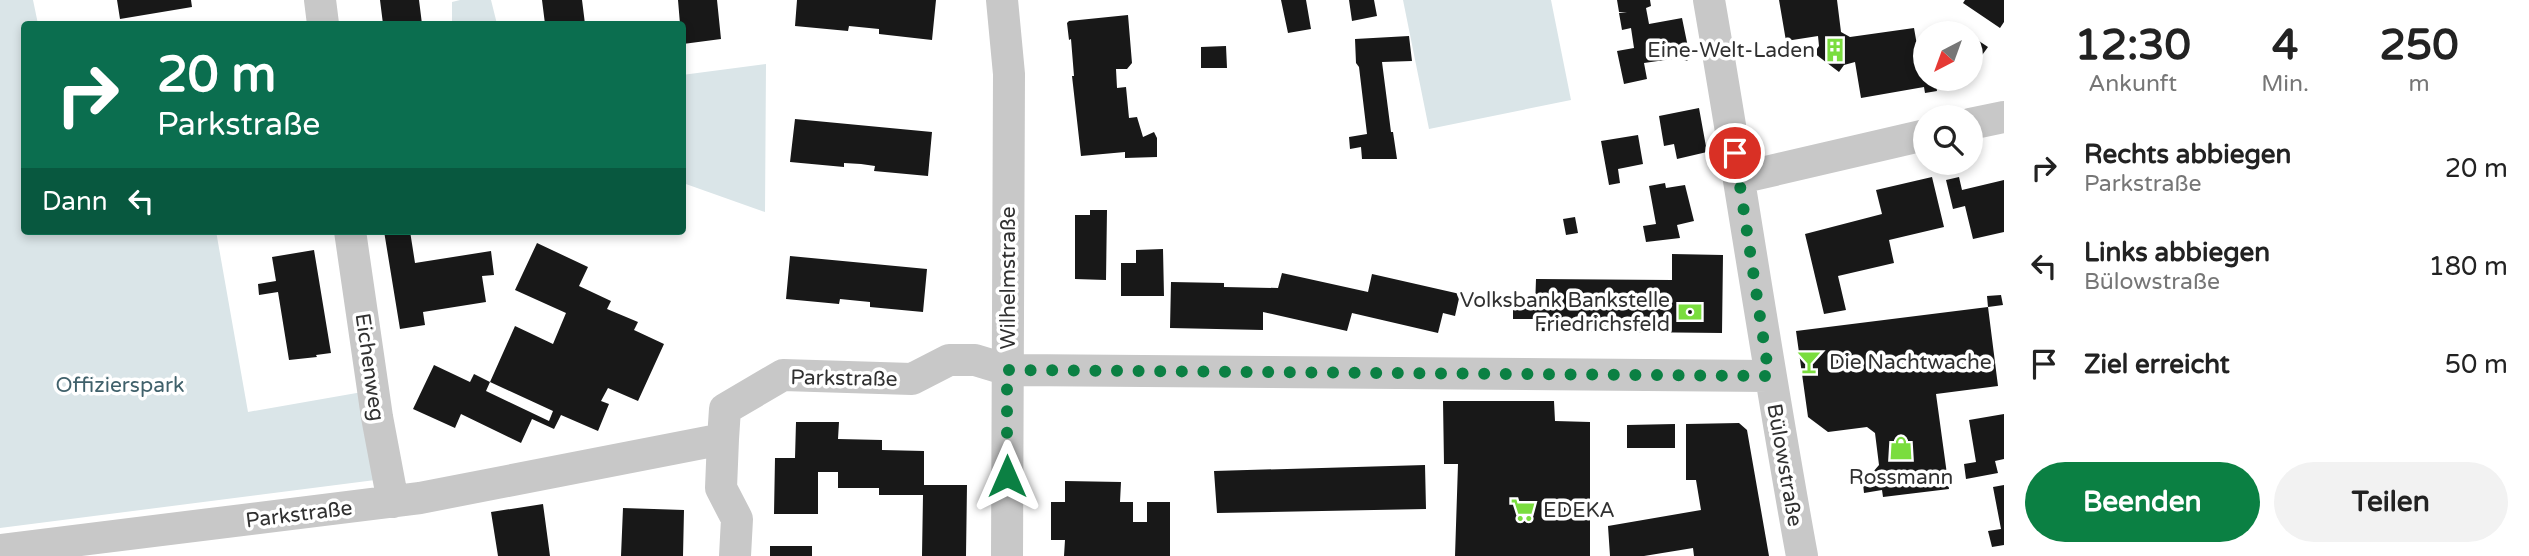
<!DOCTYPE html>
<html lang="de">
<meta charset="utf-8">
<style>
body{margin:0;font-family:"Varela Round",sans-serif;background:#f2f2f2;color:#222;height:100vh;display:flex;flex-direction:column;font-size:26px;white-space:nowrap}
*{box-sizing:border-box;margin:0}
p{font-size:23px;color:#767676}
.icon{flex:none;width:38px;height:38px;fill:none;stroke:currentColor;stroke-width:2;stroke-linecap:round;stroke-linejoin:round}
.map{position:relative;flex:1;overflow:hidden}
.details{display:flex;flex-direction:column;background:#fff;width:525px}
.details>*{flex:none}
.guide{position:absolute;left:21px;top:21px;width:665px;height:214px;border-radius:7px;box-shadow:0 4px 10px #0003;background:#0b6e4f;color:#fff;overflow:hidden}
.needle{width:46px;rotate:221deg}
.controls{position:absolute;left:1913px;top:21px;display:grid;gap:14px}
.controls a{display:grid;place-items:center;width:70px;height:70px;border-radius:50%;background:#fff;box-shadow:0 4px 10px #0003;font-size:35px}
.pin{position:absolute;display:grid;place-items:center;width:60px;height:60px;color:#fff;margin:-30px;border:4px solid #fff;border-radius:50%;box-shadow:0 2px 7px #0007}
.me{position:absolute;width:77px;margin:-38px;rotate:0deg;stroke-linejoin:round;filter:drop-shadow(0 0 5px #0008)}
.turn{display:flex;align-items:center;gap:24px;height:147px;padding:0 21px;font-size:32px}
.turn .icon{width:91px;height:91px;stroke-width:2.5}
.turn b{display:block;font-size:49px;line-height:60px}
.then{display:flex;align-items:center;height:66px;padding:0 21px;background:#0003;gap:14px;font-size:26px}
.eta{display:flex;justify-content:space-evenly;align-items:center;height:119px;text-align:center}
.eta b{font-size:42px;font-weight:700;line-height:49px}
.primary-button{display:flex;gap:14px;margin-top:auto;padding:14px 21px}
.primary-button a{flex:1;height:80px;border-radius:42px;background:#0b8043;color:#fff;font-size:28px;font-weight:700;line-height:80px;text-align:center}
.primary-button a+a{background:#f2f2f2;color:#222}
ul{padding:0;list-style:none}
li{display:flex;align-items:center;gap:21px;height:98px;padding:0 21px}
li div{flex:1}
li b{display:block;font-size:26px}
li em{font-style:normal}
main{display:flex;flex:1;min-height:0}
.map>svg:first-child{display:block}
.green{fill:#dae5e8}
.building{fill:#181818;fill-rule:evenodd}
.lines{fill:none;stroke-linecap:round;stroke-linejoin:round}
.street{stroke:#c8c8c8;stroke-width:32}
.route{stroke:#0b8043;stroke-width:12;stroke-dasharray:0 21.6}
.labels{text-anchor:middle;stroke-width:7;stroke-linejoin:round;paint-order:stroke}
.poi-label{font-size:21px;fill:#313131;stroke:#fff;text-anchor:end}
.street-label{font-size:21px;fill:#313131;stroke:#fff}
.park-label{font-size:21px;fill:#40616b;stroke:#fff}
</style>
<main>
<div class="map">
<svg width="2004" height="556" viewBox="0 0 2004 556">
<rect width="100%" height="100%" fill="#fff"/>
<path class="green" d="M0,0H33L38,24H24V231H216L248,412L368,391L383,479L0,528Z
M460,0H491L497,24H452V2Z
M1403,0H1551L1571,100L1429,129Z
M766,64L765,212L683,183L682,75Z"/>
<path class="building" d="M117,0H191L192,7L120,19Z
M380,0H419L422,24H383Z
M542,0H582L585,24H545Z
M678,0H717L721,39L683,44L682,24H680Z
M797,0H936L932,40L879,34V29L849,26L848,31L795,26Z
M1281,0H1306L1311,29L1288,33Z
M1349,0H1374L1377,16L1352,21Z
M1617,0H1650L1651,6L1646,8L1649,24L1682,18L1690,57L1687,61L1679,58L1644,63L1647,79L1624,84L1617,51L1634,48L1631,28L1622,30L1619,13L1627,12H1619Z
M1779,0H1837L1841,32L1850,37L1914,28L1921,68H1925V79H1935L1937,91L1925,93L1924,87L1861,98L1855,62L1844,65L1839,72L1814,53L1819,46L1818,36L1786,41Z
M1965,0H2004V22L2000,28L1963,3Z
M1128,15L1132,63L1127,69H1116L1117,88L1126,87L1129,118L1137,117L1143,137L1154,132L1157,138V157L1125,158V152L1081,156L1072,76H1074L1071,39L1069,40L1067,23L1069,21Z
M1970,35L1988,47L1980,58L1970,51Z
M1409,36L1412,61L1382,62L1391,132H1393L1397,159H1362L1361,147L1350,149L1349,137L1367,134L1359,67L1356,63L1355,39Z
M1226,46L1227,68H1201V47Z
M1699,108L1707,152L1677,159L1674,144L1664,146L1659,116Z
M795,119L932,132L928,176L874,171L875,166L861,164L844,163V167L790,162Z
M1638,135L1643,164L1618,169L1620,183L1609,185L1601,141Z
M1932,177L1944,227L1889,240L1894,263L1838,276L1846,310L1824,314L1805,234L1882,214L1876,190Z
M1959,177L1962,190L2004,180V232L1973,239L1965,206L1953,209L1946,180Z
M1665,183L1666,188L1685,185L1694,221L1677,225L1680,238L1646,242L1643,226L1656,224L1649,186Z
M1090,210H1107L1106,280L1075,279V215H1090Z
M1575,217L1578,233L1566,235L1563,219Z
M384,231H410L415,263L491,251L494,275L482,276L486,302L423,312L425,325L400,329Z
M537,243L588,267L579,286L611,301L607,309L638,322L634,330L664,344L638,401L608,388L601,401L609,404L598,431L561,415L554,429L532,419L521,443L461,414L455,428L413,409L434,365L470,382L474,374L490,382L515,326L553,344L566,313L515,290ZM490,382L553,411L549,421L486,391Z
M1163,249L1164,296H1121V263H1136V250Z
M314,250L331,353L316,355L317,357L289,360L278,292L259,295L258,284L276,281L272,257Z
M1672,254L1723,255L1722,333L1535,331V319H1513V307L1535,308L1536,279L1672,280Z
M790,256L927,269L923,312L870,307V302L840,299L839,304L786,299Z
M1282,273L1368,292L1372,274L1460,294L1455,316L1443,313L1438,333L1352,313L1347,331L1263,312V330L1170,328L1171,282L1224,283V287L1278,288Z
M2001,295L2003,305L1988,307L1987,296Z
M1988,307L1998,386L1936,394L1949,489L1883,497L1882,490L1864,493L1862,474L1873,472L1879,465L1875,433L1867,427L1828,432L1808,417L1796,331Z
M1443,401H1554L1555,421L1590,422V556H1455L1458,464H1444Z
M2004,414V459L1995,461L1998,473L1966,479L1964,464L1976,462L1969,420Z
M796,422H839L838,439L882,440V450L924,451V485H967L966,556H922L923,495H879V488H838V472H818V514H774L775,458H795Z
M1739,423L1747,430L1769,556H1694L1693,548L1644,556H1610L1608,526L1701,510L1696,480H1686V424Z
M1675,424V448H1627V425Z
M1425,465L1426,509L1217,513L1214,471Z
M1065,481L1121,482L1120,502H1133V522H1147V502H1170V556H1064L1065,540H1051V502H1065Z
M2004,485V545L1992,547L1988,531L2001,529L1993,487Z
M543,504L550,556H498L491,512Z
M623,508L684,510L683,556H621Z
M770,546H812V556H770Z"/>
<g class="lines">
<path class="street" d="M320,0L323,24
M1002,0L1009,74L1007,556
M1709,0C1741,185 1768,371 1802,556
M1970,124L2004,117
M1740,178L1925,135
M350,231L377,417L393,502
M723,439L721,488L737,519L735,556
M0,550L420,498L723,439L725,409L783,375L912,379L949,360H975L1008,370L1769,376"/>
</g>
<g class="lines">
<path class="route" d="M1007,476V370L1769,376L1735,153"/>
</g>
<defs>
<g id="building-bare" transform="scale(1.89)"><path d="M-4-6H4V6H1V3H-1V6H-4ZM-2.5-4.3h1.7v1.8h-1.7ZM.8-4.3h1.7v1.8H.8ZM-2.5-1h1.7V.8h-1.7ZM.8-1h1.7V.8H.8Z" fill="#7add3e" stroke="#fff" stroke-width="2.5" paint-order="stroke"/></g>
<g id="bank-bare" transform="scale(1.89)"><path d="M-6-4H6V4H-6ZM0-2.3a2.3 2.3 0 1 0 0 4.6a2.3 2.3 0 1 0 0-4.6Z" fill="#7add3e" stroke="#fff" stroke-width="2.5" paint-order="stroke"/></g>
<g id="bar-bare" transform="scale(1.89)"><path d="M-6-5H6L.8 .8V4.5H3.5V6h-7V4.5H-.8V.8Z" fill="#7add3e" stroke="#fff" stroke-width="2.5" paint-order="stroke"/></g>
<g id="shop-bare" transform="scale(1.89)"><path d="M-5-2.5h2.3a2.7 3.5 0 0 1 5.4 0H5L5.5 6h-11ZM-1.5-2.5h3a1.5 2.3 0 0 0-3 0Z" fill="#7add3e" stroke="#fff" stroke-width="2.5" paint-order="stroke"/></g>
<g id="supermarket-bare" transform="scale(1.89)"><path d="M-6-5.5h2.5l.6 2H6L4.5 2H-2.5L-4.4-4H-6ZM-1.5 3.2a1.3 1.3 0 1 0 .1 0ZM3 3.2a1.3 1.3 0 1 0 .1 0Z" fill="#7add3e" stroke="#fff" stroke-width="2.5" paint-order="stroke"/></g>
</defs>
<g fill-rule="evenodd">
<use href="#building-bare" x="1835" y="50"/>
<use href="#bank-bare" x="1690" y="312"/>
<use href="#bar-bare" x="1809" y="362"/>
<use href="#shop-bare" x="1901" y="448"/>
<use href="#supermarket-bare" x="1523" y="510"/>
</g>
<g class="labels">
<g class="poi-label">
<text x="1815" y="57">Eine-Welt-Laden</text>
<text x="1670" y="307">Volksbank Bankstelle<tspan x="1670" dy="24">Friedrichsfeld</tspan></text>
<text x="1829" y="369" text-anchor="start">Die Nachtwache</text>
<text x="1901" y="484" text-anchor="middle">Rossmann</text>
<text x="1543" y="517" text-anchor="start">EDEKA</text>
</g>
<g class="street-label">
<text transform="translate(1008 278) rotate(-90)" y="7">Wilhelmstraße</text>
<text transform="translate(370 367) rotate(82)" y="7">Eichenweg</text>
<text transform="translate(844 378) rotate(1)" y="7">Parkstraße</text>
<text transform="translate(1785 465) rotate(80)" y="7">Bülowstraße</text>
<text transform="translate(299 514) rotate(-7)" y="7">Parkstraße</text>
</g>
<g class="park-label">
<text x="120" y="392">Offizierspark</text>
</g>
</g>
</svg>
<div class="controls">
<a><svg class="needle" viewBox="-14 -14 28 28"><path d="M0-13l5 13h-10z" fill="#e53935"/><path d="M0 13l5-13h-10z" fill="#767676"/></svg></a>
<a><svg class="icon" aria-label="search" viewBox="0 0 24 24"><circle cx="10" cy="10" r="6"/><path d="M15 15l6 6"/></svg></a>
</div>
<div class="pin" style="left:1735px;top:153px;background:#d93025"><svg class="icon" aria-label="arrive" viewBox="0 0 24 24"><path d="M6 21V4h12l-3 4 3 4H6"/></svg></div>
<svg class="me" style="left:1007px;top:476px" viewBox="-20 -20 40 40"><path d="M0-17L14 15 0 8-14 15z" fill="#0b8043" stroke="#fff" stroke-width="4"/></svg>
<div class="guide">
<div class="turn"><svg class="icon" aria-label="right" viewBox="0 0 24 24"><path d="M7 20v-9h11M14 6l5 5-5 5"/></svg><div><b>20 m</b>Parkstraße</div></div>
<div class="then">Dann<svg class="icon" aria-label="left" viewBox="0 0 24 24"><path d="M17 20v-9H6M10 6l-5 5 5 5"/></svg></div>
</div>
</div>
<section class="details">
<div class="eta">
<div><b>12:30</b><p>Ankunft</p></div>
<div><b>4</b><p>Min.</p></div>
<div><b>250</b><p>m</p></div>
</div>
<ul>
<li><svg class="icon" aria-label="right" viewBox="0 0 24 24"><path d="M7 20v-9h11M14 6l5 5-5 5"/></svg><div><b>Rechts abbiegen</b><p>Parkstraße</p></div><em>20 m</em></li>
<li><svg class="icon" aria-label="left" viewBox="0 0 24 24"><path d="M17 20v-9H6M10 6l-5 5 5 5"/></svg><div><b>Links abbiegen</b><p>Bülowstraße</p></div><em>180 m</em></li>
<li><svg class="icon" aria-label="arrive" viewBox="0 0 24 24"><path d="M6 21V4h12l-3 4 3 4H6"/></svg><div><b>Ziel erreicht</b></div><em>50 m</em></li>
</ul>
<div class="primary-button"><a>Beenden</a><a>Teilen</a></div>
</section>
</main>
